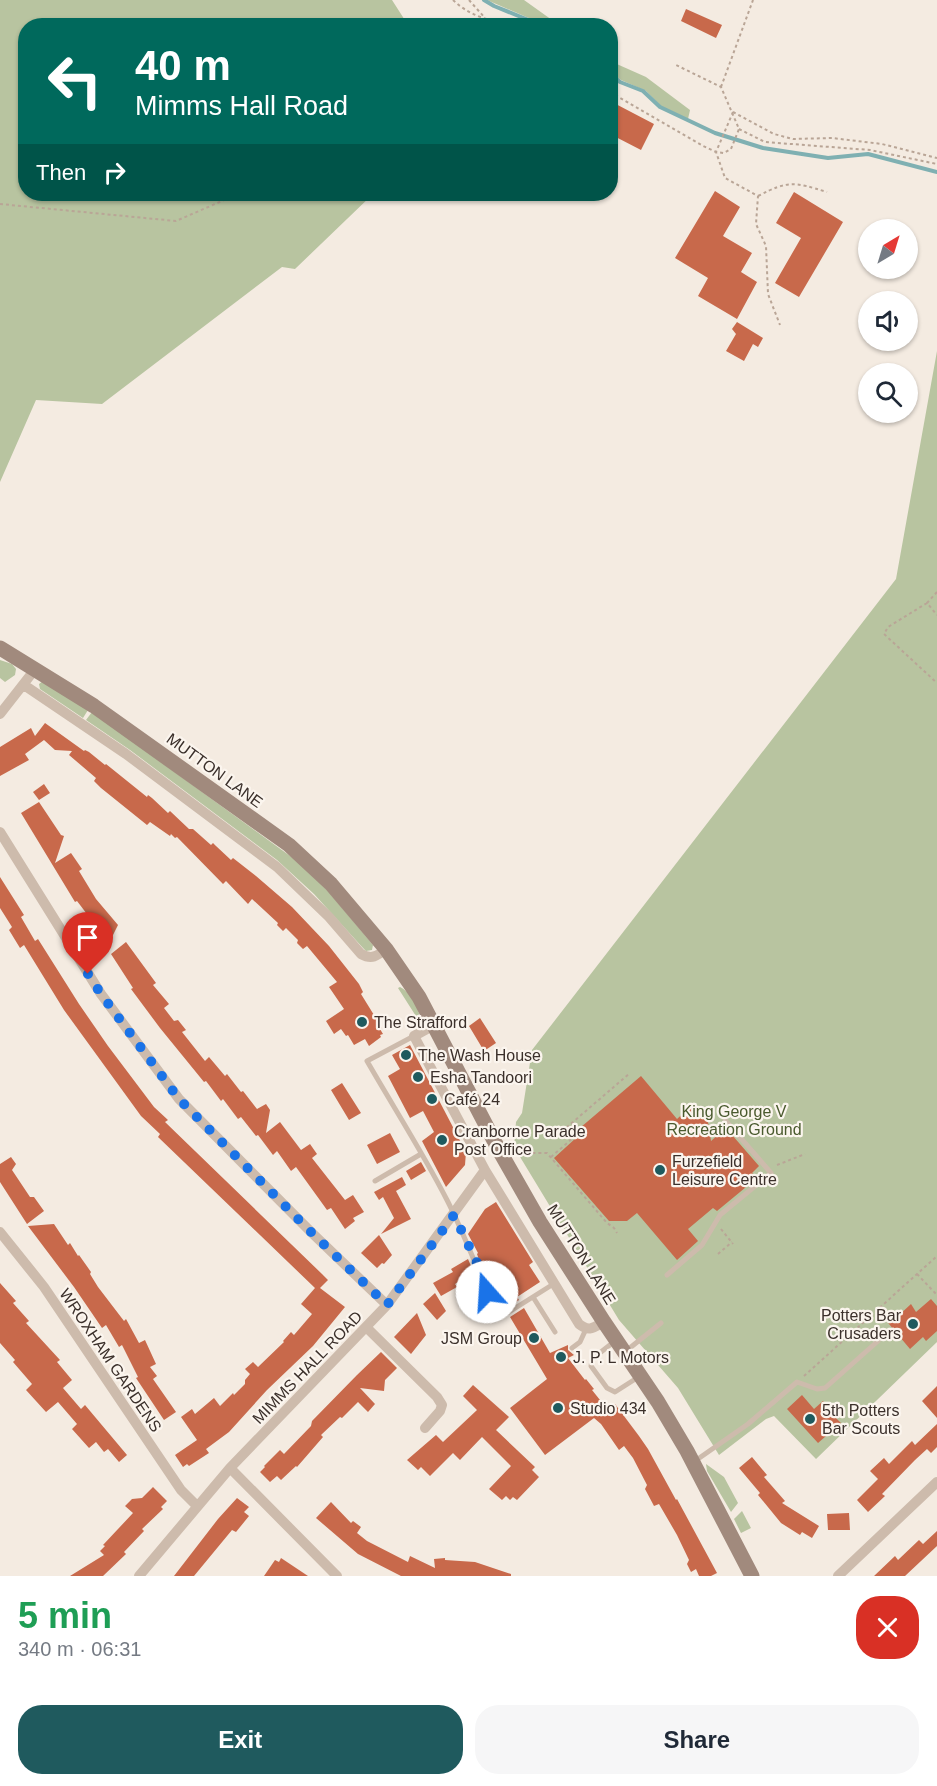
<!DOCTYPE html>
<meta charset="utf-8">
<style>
body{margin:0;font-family:Helvetica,sans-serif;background:#f6f6f7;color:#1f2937;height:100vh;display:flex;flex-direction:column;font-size:22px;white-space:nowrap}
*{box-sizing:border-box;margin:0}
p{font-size:20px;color:#747a83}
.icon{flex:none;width:33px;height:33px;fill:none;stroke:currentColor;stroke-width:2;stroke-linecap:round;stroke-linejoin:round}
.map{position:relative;height:1576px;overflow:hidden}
.sheet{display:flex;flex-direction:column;background:#fff;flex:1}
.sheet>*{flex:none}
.top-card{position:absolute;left:18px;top:18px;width:600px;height:183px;border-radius:24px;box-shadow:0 2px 4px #0004;background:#00695c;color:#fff;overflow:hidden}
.needle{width:39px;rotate:38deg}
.controls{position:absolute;left:858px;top:219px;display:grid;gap:12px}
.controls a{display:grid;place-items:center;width:60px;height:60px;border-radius:50%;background:#fff;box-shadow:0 2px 4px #0004;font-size:30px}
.pin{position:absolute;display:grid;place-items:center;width:51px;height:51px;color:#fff;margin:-62px -26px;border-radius:50% 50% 50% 0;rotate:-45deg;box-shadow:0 0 6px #0007}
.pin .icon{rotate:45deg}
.me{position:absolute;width:66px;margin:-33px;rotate:341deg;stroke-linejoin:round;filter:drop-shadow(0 0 4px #0008)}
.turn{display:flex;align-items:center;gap:21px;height:126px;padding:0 18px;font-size:27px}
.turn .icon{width:78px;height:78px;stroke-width:2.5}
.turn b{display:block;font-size:42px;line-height:51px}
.then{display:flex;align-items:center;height:57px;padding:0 18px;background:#0003;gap:12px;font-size:22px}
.round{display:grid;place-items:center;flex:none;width:63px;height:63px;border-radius:24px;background:#f6f6f7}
.head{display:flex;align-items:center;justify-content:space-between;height:102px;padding:0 18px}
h1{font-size:36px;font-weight:700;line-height:45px;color:#1e9e55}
.primary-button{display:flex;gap:12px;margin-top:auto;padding:12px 18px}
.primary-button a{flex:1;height:69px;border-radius:24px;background:#1f5a5e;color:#fff;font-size:24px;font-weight:700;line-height:69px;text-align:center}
.primary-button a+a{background:#f6f6f7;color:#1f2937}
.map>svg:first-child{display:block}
.green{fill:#b8c4a0}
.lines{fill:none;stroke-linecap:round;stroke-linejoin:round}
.stream{stroke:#7fb0b2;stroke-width:4}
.building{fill:#c8694b}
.path{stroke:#b9a596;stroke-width:2;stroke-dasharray:3 3;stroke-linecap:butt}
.lane{stroke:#cdbbac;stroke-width:5}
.street{stroke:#cdbbac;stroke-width:10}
.secondary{stroke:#a18a7d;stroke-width:15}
.route{stroke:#1a73e8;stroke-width:10;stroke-dasharray:0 18}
.poi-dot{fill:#1f5a5e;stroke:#fbf5ee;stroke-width:2}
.labels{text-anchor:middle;stroke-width:4.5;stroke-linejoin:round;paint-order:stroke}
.street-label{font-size:16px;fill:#3b302b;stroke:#fbf5ee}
.poi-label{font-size:16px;fill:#3b302b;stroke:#fbf5ee;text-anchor:start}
.park-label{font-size:16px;fill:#4a5a2e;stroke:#fbf5ee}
</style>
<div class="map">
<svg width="937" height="1576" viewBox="0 0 937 1576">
<rect width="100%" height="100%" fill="#f4ebe1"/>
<path class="green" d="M0,0H392L408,25L26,26V194H373L295,269L282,267L102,404L36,400L0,482Z
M487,0H524L559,25H545Z
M610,61L646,77L690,110L688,119L661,106L646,91L621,80L611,72Z
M937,351V1342L816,1459L774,1416L766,1419L719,1455L678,1388L619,1320L514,1147L516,1122L522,1113L532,1050L896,579Z
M0,660L12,664L16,669L15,675L5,682L0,678Z
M43,681L88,710L83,718L40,689L39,684Z
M92,712L297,861L328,891L373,945L372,950L366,951L363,948L314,894L277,860L130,750L86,720Z
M400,987C411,992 421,1012 421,1024L398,988Z
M706,1464L724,1477L738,1503L731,1512L707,1471Z
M742,1511L751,1528L741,1533L734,1519Z"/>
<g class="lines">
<path class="stream" d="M484,0L494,6L543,26
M610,73L620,82L643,91L660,107L715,133L763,148L828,158L868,154L937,172"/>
</g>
<path class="building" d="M686,9L722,25L716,38L681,21Z
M610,101L654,124L641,150L610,134Z
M715,191L740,207L723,236L752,253L741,272L757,282L737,319L698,296L708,278L675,258Z
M794,192L843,222L799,297L775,283L801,238L776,223Z
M737,322L763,338L758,347L753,344L744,361L726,351L736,334L732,329Z
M45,723L84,751L85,750L89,752L105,765L106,764L147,797L148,795L152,798L168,813L170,811L189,829H193L211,845L213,843L216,846L231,860L233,858L256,876L292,907L329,946L359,984L363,992L361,994L382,1028L380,1029L383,1034L380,1035L381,1037L369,1046L365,1039L354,1045L348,1035L346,1036L341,1029L334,1034L326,1021L344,1009L329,987L337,982L307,946L303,949L297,943L298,940L286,928L283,931L277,925L278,923L252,899L248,904L226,881L223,884L177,837L175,838L171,834L170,836L150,822L147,825L101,788L94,781L96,778L69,755L72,751L55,750L44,740L25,754L29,760L0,776V747L31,728L35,736Z
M44,784L50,793L39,800L33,792Z
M39,802L61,835L64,836L55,863L71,853L82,869L79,871L96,899L118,925L108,945L90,924L93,922L77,901L75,902L21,813Z
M0,877L24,915L21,917L35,941L38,939L79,1004L108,1046L154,1107L168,1120L165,1122L322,1274L328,1280L320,1288L345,1307L313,1346L267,1390L229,1432L206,1449L209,1453L189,1466L187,1464L183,1467L175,1455L197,1440L181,1417L192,1409L195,1414L214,1398L220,1406L233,1393L234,1395L245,1384V1380L250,1374L245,1369L253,1362L258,1367L284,1342L283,1341L291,1332L294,1335L312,1314L301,1304L315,1288L158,1137L160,1134L141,1116L64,1010L24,945L20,948L9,930L12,927L0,908Z
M126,942L156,983L153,985L169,1004L164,1008L174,1021L178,1020L186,1030L182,1032L205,1061L209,1057L225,1076L227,1074L241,1092L243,1091L257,1109L266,1104L270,1110L266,1133L280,1122L301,1150L310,1144L317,1154L312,1158L345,1200L353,1195L364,1212L353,1218L355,1221L345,1229L331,1208L327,1210L296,1167L291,1171L277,1151L273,1155L258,1135L256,1136L241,1117L238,1119L223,1099L221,1101L206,1081L204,1082L160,1028L131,989L133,988L111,954Z
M480,1018L496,1043L484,1051L469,1026Z
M410,1045L466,1152L465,1165L446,1187L422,1141L434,1132L423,1111L410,1118L388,1076L400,1069L392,1055Z
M641,1076L677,1119L690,1107L698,1110L708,1122L711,1141L726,1128L759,1166L752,1173L757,1178L717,1211L713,1208L688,1229L698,1241L677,1260L637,1213L627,1221H609L554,1158L577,1137L574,1133Z
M342,1083L361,1113L349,1120L331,1090Z
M390,1133L400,1152L377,1164L367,1145Z
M11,1157L16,1164L12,1170L30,1197H34L44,1211L27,1224L0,1182V1164Z
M421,1162L426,1171L411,1180L406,1171Z
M402,1177L406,1185L396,1191L411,1219L381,1234L394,1218L383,1197L379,1200L374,1192Z
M496,1202L533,1262L529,1265L540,1282L517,1297L519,1300L505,1309L492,1285L500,1280L490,1263L482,1268L477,1254L478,1253L468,1234L485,1209Z
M54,1224L68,1245L70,1243L78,1256L79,1255L91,1272L90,1274L98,1287L124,1321L126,1319L139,1343L145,1340L156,1364L150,1367L157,1376L153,1379L176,1412L164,1420L136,1378L138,1377L122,1345L119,1347L106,1325L102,1328L74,1287L28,1226Z
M379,1235L392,1255L384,1264L382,1263L377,1268L361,1253Z
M468,1259L474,1273L455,1284L457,1287L441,1296L433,1283L453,1272L451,1269Z
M0,1283L16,1301L13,1303L29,1321L26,1323L60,1360L57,1362L72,1380L63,1388L81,1409L85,1405L127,1455L119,1462L108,1449L104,1452L96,1442L89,1448L72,1429L77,1424L58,1402L46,1412L26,1390L32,1384L13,1362L15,1360L0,1343Z
M435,1293L446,1311L437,1320L423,1304Z
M931,1299L937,1306V1331L926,1341L923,1337L910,1349L884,1318L892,1310L897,1317L911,1304L916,1312Z
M524,1308L550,1353L568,1345V1350L574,1355L568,1358L585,1380L586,1379L594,1389L592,1390L608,1410L615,1404L639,1436L648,1449L676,1500L677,1499L717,1573L711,1576H699L696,1569L691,1572L687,1564L689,1560L677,1535L659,1504L654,1506L645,1489L647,1485L633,1458L624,1446L619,1450L601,1424L594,1418L545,1455L510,1408L547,1379L510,1317Z
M417,1313L426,1335L411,1354L394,1337Z
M381,1352L397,1368L385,1380L384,1391L360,1388L375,1404L368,1412L358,1402L342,1418L340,1417L321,1435L323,1437L297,1467L296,1466L281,1480L277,1476L270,1482L260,1472L265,1467L264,1466L280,1450L284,1454L311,1426L312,1421L357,1375Z
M473,1385L509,1417L496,1430L535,1467L532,1470L539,1477L517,1500L513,1497L510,1500L506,1496L502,1500L489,1489L511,1466L482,1437L460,1460L453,1453L430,1476L421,1467L418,1470L407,1460L436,1435L443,1442L477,1410L463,1396Z
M937,1386V1418L922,1401Z
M802,1395L814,1409L823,1401L833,1411L831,1413L841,1423L818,1443L787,1409Z
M937,1424V1447L931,1453L927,1449L915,1460L882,1494L885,1496L868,1512L857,1500L878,1479L870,1471L884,1458L889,1464L912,1441L915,1445Z
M752,1457L767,1475L764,1477L785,1501L782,1503L819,1526L812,1538L802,1532L800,1535L781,1523L758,1495L760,1493L739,1468Z
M153,1487L167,1501L161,1507L163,1509L142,1529L144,1531L124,1552L126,1554L103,1576H70L104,1555L100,1551L105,1546L103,1545L133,1513L125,1506L132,1499L142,1498Z
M237,1498L249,1507L244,1512L249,1516L236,1532L232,1530L194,1576H174L218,1519Z
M331,1502L351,1523L353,1521L361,1527L357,1533L367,1541L408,1562L410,1556L435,1568L434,1559L445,1558V1560L475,1562L511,1574V1576H401L358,1554L316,1518Z
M849,1513L850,1530H828L827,1514Z
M937,1531V1546L905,1576H874L895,1556L898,1560L919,1540L923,1544Z
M281,1558L308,1576H264L275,1560L279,1562Z"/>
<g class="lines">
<path class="path" d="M453,0C473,19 494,21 519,26
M469,0L485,18
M482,26L485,18
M721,87L753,0
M610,92L703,146L716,152L724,153L731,149L739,129L721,87L674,64
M733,112L716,152L725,178L758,196L756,224L766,246L768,294L780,325
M733,112L774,134L793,139L832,138L882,144L937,158
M739,129L765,142L870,150L937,164
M758,196C789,180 794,182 827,192
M0,204L176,221L238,194
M937,592L927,603L937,615
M927,603L888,627L884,634L937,683
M512,1145H516L523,1153H547L607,1223L614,1228L617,1233
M551,1157L573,1138L566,1128L630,1073
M777,1165L805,1154
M721,1229L733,1244
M718,1254L732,1242
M917,1274L937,1295
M804,1376L937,1256"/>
<path class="lane" d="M414,1036L367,1061C394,1108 423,1153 447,1200C467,1239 480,1280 501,1317L555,1283
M375,1181L421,1154
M667,1275L702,1245L720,1215L771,1173L725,1120
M533,1297L555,1332
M615,1341L592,1359L591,1366L607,1388L615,1392L640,1376
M572,1348L580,1342L586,1329
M626,1351L661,1323
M695,1461L748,1424L797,1382L817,1389L825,1388L878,1341"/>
<path class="street" d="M24,685L126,754L277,867L329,917L361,954C372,960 377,956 386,949
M0,714L36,668
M0,832L101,994L179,1099L312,1233L387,1305
M434,1025L414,1036L485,1170L579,1324C589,1332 593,1328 604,1322
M0,1232L44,1287L181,1490L197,1506
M367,1328L437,1397L442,1405L440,1411L425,1428
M230,1468L337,1576
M139,1576L230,1468L387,1305L485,1170
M838,1576L937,1482"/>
<path class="secondary" d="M0,648L94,706L289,845L331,884L386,949L419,997L499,1150L540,1222L604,1322L658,1402L687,1451L752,1576"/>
</g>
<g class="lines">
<path class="route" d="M88,974L101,994L179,1099L312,1233L387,1305L454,1215L478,1265L487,1292"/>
</g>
<g class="poi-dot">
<circle cx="362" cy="1022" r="6"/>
<circle cx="406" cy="1055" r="6"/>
<circle cx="418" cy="1077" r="6"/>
<circle cx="432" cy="1099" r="6"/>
<circle cx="442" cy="1140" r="6"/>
<circle cx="660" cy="1170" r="6"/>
<circle cx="913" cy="1324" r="6"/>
<circle cx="534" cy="1338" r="6"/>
<circle cx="561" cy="1357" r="6"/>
<circle cx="558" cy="1408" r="6"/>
<circle cx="810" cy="1419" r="6"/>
</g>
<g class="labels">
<g class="street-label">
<text transform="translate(215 770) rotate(36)" y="6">MUTTON LANE</text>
<text transform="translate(582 1254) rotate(58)" y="6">MUTTON LANE</text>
<text transform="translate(111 1360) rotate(56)" y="6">WROXHAM GARDENS</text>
<text transform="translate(307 1367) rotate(-46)" y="6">MIMMS HALL ROAD</text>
</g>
<g class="poi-label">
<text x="374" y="1028">The Strafford</text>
<text x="418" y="1061">The Wash House</text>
<text x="430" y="1083">Esha Tandoori</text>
<text x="444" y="1105">Café 24</text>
<text x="454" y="1137">Cranborne Parade<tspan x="454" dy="18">Post Office</tspan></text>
<text x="672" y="1167">Furzefield<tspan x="672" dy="18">Leisure Centre</tspan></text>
<text x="901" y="1321" text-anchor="end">Potters Bar<tspan x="901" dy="18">Crusaders</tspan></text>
<text x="522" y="1344" text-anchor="end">JSM Group</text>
<text x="573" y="1363">J. P. L Motors</text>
<text x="570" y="1414">Studio 434</text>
<text x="822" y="1416">5th Potters<tspan x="822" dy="18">Bar Scouts</tspan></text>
</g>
<g class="park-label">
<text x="734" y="1117">King George V<tspan x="734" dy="18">Recreation Ground</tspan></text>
</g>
</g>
</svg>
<div class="controls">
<a><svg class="needle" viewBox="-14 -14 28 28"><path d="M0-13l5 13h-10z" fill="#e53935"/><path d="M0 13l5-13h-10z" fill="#747a83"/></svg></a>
<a><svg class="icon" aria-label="sound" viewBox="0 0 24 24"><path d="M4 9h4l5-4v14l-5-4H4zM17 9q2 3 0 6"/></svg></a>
<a><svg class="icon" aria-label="search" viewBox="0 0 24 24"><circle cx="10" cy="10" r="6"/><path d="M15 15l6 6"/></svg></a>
</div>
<div class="pin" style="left:88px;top:974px;background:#d93025"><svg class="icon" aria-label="arrive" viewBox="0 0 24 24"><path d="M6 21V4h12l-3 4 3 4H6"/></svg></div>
<svg class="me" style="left:487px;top:1292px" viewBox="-20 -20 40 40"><circle r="19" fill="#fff"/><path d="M0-13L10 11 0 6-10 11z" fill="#1a73e8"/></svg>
<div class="top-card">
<div class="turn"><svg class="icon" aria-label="left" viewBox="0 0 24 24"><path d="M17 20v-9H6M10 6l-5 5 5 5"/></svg><div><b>40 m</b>Mimms Hall Road</div></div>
<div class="then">Then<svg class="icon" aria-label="right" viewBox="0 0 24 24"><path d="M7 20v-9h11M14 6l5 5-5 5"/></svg></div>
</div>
</div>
<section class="sheet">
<div class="head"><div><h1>5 min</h1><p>340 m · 06:31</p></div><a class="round" style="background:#d93025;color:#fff"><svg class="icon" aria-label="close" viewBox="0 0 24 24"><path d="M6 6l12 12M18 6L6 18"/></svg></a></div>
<div class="primary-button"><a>Exit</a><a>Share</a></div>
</section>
